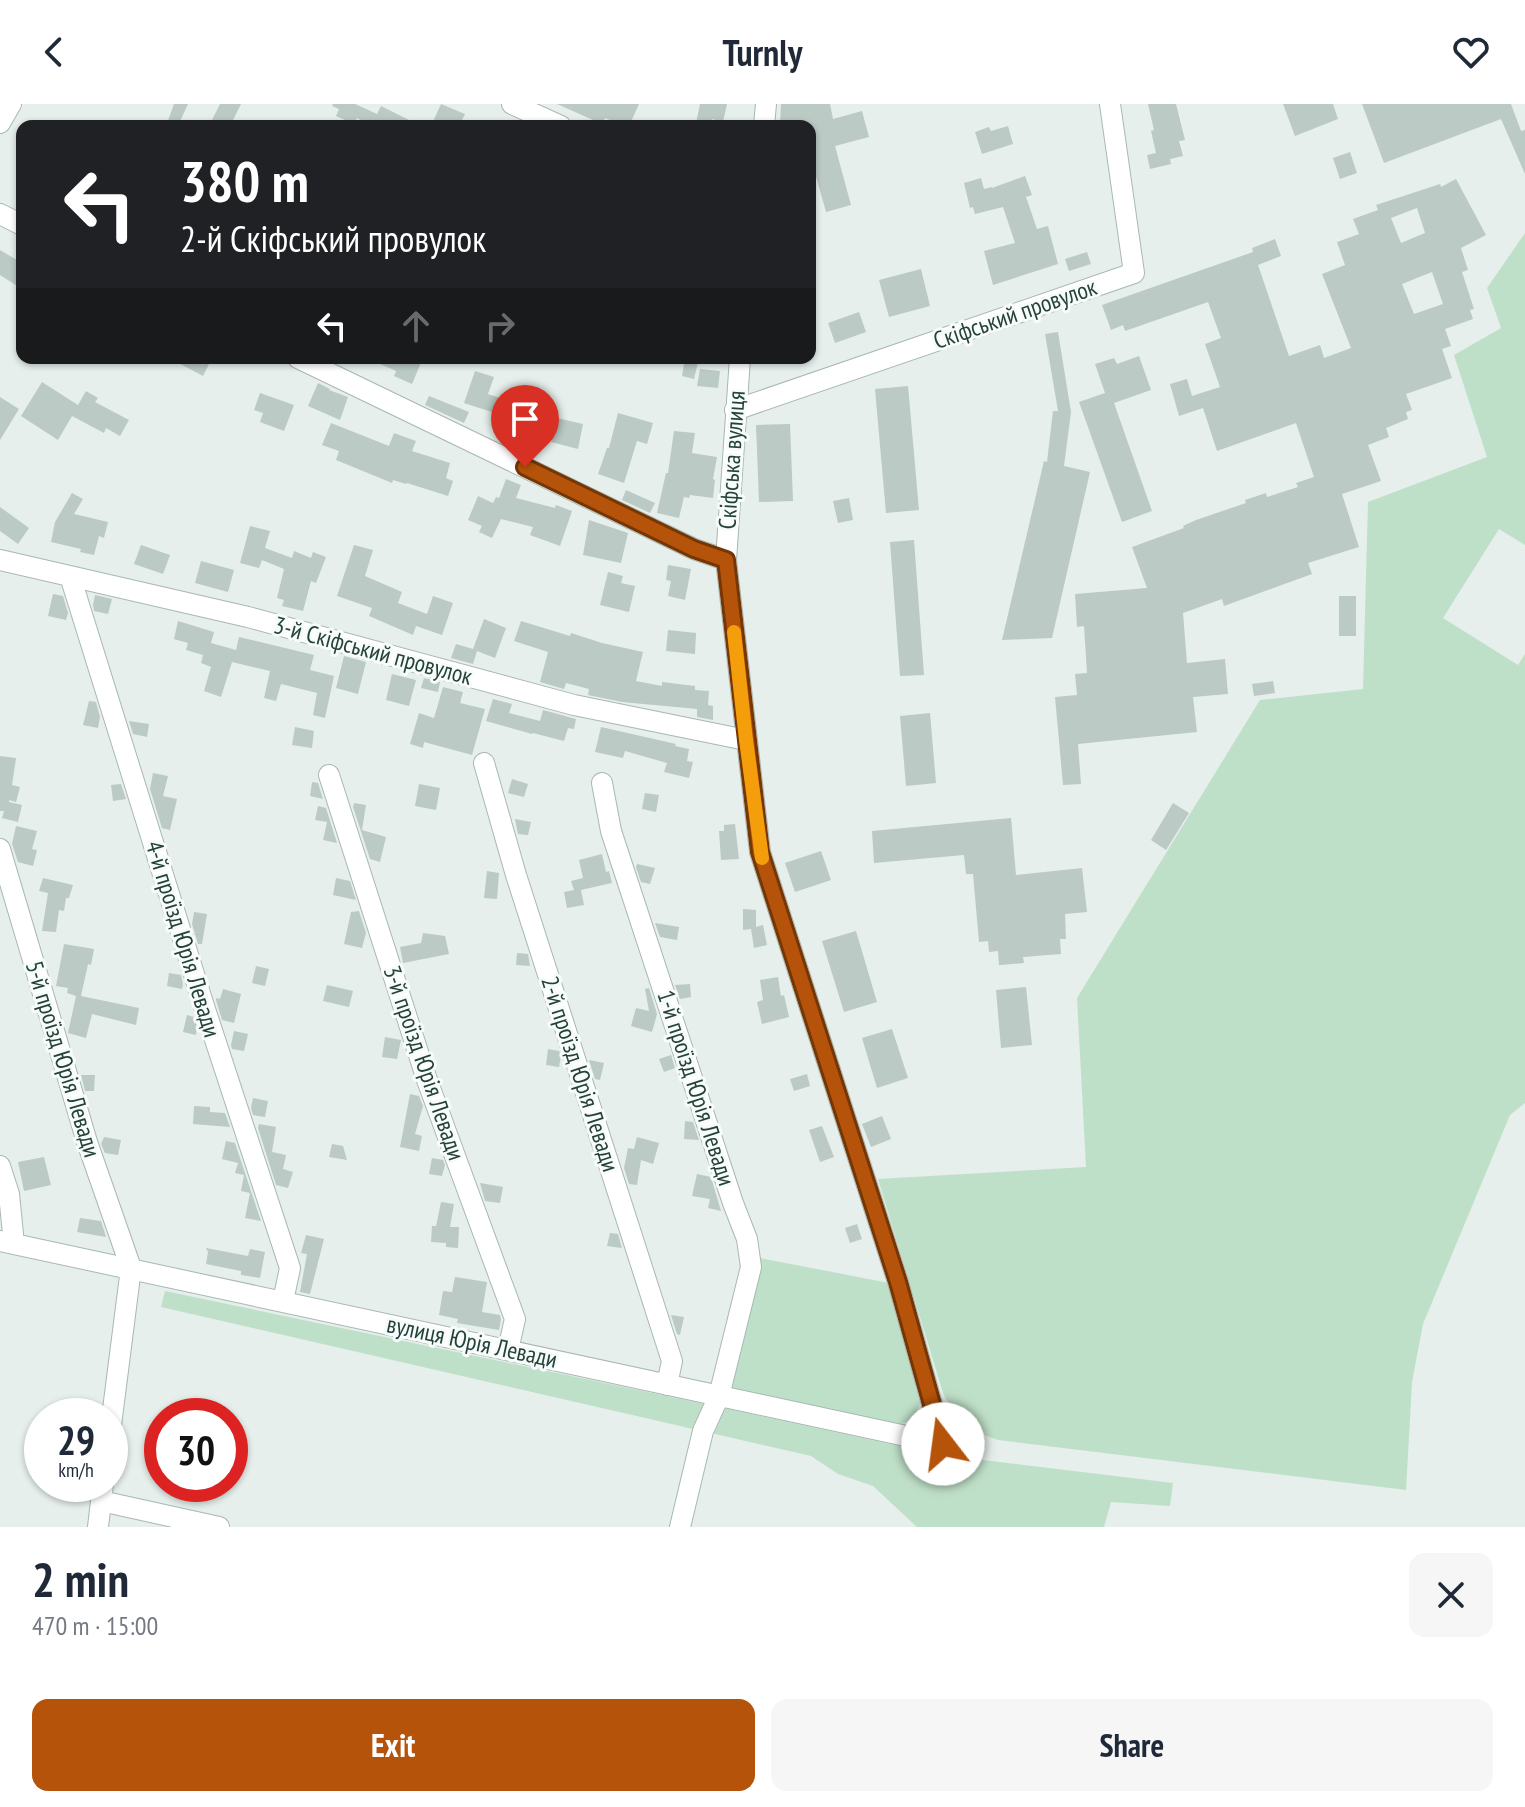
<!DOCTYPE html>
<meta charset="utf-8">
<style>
body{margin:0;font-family:"PT Sans Narrow",sans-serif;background:#f6f6f7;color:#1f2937;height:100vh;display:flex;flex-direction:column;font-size:30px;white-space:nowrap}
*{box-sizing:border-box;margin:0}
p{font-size:26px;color:#747a83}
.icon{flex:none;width:44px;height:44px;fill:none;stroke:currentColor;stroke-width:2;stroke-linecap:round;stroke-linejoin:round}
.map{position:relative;height:1423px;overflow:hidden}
.panel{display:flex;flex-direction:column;background:#fff;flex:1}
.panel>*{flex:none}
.banner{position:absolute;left:16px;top:16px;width:800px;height:244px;border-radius:16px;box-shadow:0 2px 6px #0004;background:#202124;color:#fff;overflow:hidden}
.speed{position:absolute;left:24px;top:1294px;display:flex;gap:16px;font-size:40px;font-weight:700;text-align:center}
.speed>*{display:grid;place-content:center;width:104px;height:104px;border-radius:50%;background:#fff;box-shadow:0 2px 6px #0004;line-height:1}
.speed small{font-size:20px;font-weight:400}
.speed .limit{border:12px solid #d22;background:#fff;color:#111}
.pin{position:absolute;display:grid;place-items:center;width:68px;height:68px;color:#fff;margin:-82px -34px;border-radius:50% 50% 50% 0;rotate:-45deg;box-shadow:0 0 8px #0007}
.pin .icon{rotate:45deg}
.me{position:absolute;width:88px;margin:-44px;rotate:345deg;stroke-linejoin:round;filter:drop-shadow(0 0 6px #0008)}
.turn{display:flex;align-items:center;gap:28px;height:168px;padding:0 32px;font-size:36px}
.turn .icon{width:104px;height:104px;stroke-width:2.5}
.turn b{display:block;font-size:56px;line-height:68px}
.lanes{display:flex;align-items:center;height:76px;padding:0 32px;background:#0003;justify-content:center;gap:40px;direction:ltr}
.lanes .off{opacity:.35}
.round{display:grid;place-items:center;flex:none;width:84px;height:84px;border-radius:16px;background:#f6f6f7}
.headline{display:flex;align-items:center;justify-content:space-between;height:136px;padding:0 32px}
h1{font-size:48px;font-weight:700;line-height:60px}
.button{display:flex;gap:16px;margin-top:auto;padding:16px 32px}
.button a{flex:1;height:92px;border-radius:16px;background:#b45309;color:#fff;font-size:32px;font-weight:700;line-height:92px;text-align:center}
.button a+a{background:#f6f6f7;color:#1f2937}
header{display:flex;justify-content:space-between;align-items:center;height:104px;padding:0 32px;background:#fff;font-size:36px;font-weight:700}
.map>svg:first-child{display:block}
.green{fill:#bfe0c8}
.building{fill:#bbcac4;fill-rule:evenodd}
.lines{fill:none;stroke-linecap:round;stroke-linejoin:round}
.minor-casing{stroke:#a8b8b2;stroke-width:22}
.minor{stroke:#fff;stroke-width:20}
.route-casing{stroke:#753606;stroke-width:20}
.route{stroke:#b45309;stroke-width:14}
.slow{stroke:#f59e0b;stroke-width:14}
.labels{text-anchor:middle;stroke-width:6;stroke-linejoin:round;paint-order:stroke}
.street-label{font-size:24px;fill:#24423a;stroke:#f7fbf9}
</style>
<header><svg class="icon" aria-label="back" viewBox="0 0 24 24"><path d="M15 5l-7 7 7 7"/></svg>Turnly<svg class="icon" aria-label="heart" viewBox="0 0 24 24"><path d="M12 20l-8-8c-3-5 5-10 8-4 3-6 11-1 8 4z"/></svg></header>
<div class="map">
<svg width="1525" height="1423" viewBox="0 0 1525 1423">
<rect width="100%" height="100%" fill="#e6efeb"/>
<path class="green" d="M1525,129V441L1499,425L1443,514L1518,561L1525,550V999L1510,1011L1423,1220L1412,1278L1406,1386L998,1336C969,1326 957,1316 943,1289L878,1075L1086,1063L1077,894L1260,596L1363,585L1368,398L1487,353L1454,251L1501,224L1487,184Z
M760,1154L889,1179L921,1292C919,1308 914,1316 899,1321L728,1286Z
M165,1187L724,1304L941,1351L1173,1379L1170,1402L1111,1398L1104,1423H917L873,1382L838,1370L811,1352L161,1203Z"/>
<path class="building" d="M174,0H188L178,22H166Z
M220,0H241L230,22H209Z
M333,0H355L377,10L381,2L421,22H371L357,14L354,20L336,12L339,5L332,2Z
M441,0L465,10L459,22H431Z
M557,0H639L629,22H624L605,14L602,20Z
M700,0H727L723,18L712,15L710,22L696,19Z
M781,0H830L833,15L862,7L869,33L835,42L851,101L826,108L810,51V20L780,19Z
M1148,0H1176L1185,36L1179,37L1183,52L1170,55L1171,60L1150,65L1147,51L1156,49L1151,27L1154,26Z
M1283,0H1333L1338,15L1295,32Z
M1362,0H1511L1521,27L1525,26V70L1501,15L1384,59Z
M1008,22L1013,40L982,50L975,28L989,23L991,27Z
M1350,48L1357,69L1340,75L1333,54Z
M1025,72L1032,91L1026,93L1037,125L1048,122L1058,160L993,181L984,147L1015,139L1003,103L975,110L973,103L970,104L964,79L981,74L984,85L992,83V84Z
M1456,75L1486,131L1461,144L1468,166L1462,168L1474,205L1470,206L1473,215L1445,225L1451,242L1442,245L1452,274L1406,290L1412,306L1406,308L1408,315L1386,324L1389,333L1368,341L1381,377L1342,390L1359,443L1308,459L1312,470L1224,502L1222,495L1183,509L1187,559L1225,555L1228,590L1193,593L1197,628L1078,640L1081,680L1063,681L1055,593L1077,591L1075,570L1087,569L1084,522L1077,523L1075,490L1147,484L1132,443L1184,424L1183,422L1196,416L1246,399L1245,396L1266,389L1267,393L1298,383L1296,379L1314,373L1296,319L1217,347L1203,304L1179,312L1170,280L1187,275L1192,292L1220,283L1205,240L1221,234L1208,198L1125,227L1123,221L1111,226L1102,201L1253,148L1252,144L1275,135L1281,152L1258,161L1289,252L1320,241L1324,254L1351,244L1322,170L1345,161L1337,138L1359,130L1353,115L1378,106L1376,101L1440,80L1441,83ZM1417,104L1425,129L1401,139L1391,114ZM1432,168L1443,200L1414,210L1402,180Z
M0,146L22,159V185L0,171Z
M1087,148L1091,160L1069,167L1065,155Z
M921,165L930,202L889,213L879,176Z
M859,208L866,228L835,239L828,219Z
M1058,228L1071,308L1064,362L1090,368L1052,534L1002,536L1044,357L1047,358L1053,307H1058L1045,230Z
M1139,252L1151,286L1114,299L1152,407L1122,418L1079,298L1105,289L1095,260L1114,254L1117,260Z
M169,254H212L203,272Z
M367,254H423L412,280L394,272L396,267Z
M685,254H699L694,275L682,272Z
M700,265L720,267L718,284L697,282Z
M475,267L494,273L488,290L532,305L522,332L494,321L498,310L464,299Z
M42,278L78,301L86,287L98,294L95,298L129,316L120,332L106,324L104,329L72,312L58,336L21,312Z
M318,279L330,285L329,286L348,293L340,316L308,302Z
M908,282L919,406L886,409L875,285Z
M260,289L294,301L284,327L260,318L263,309L254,306Z
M429,292L469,308L464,319L425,301Z
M0,293L19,305L0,336Z
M618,309L653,319L647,340L637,337L624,379L598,370L607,344H609Z
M557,314L583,320L578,345L551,338Z
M331,319L389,342L394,329L416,337L412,347L450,359L446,374L453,377L448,392L407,379L406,380L393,376L392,379L336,356L339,347L322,341Z
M790,320L793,397L759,398L756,321Z
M674,327L695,329L692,349L717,353L713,375L715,376L713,394L690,391L689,394L684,393L679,414L657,409L666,369H668Z
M506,375L521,381L516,394L555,404L556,401L572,407L560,442L530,431L533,423L501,415L492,434L479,428L482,422L468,416L478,392L493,399L496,393L499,394Z
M626,386L655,399L650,409L622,396Z
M72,389L83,395L74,410L108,418L104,434L99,432L94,451L80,448L81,445L51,438L55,418Z
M849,394L853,416L838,419L833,397Z
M0,403L29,424L18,440L0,427Z
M589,416L628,429L621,459L583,451Z
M250,422L270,427L265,444L292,454L294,447L311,454L313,448L326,453L316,479L311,477L303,507L282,502L284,496L277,494L284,465L262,456L259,464L240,459Z
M914,436L924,571L900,572L890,438Z
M141,441L170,451L163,470L134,460Z
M354,441L373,446L365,472L402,488L398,499L427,510L433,492L453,499L442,531L416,522L413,531L369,512L372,504L337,492Z
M201,457L234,466L228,488L195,479Z
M668,461L691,465L685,496L668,492L671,477L666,476Z
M608,468L623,472L621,479L635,482L629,508L600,501Z
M53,490L63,492L68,509L66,516L48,512Z
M95,491L112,495L108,510L94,507L93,501Z
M1339,492H1356V532H1339Z
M484,515L506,524L495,554L477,547L473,560L451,554L456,540L473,545Z
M178,517L214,528L211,539L236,546L239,533L314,551L310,566L334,572L325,614L313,611L317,589L281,580L276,597L264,594L270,567L232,558L221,593L204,587L211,563L201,559L203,551L186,546L188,539L174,535Z
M521,517L570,532L571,529L602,539L643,548L636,577L662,582V578L695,582V586L709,587L708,601L713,602V616L697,613V605L622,598L588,591L589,585L566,579L564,585L540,578L548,548L514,537Z
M668,526L696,529L695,550L666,547Z
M344,552L366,558L358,590L336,584Z
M392,570L416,576L409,602L386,596Z
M424,574L440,578L438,588L421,584Z
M1273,577L1275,589L1254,592L1252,580Z
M443,583L463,588L460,599L485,605L472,651L424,638L423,644L410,640L419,609L434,614Z
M493,595L512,600L509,609L540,617L543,606L576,615L574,625L568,624L564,637L533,629L532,630L486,617Z
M89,597L96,598L100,613L98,624L83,621Z
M930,609L936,679L906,682L900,612Z
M129,617L149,620L147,633L133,630Z
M295,623L314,627L312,644L292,641Z
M601,623L676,640L675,642L689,645L687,657L693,658L689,674L664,668L667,659L625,647L623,654L595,648Z
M0,652L16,654L12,681L20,683L16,698L9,696V698L22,701L18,718L2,714L4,707H0Z
M153,669L168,672L163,692L177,695L170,726L162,724L150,685Z
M512,675L528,680L524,693L508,689Z
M312,678L318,679L323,695L310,692Z
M121,680L126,695L113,697L111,681Z
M419,680L440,684L436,706L415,702Z
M645,689L659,691L656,708L642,705Z
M354,699L366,701L362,726L386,733L380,758L370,755L353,703Z
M1173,699L1189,709L1166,746L1151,736Z
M318,702L326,704L337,739L323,736L327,718L315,716Z
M1011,714L1016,771L1082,764L1087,808L1065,810L1066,835H1060L1061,850L1023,853L1024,859L999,861L998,847L989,848L988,837L979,838L973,770H966L964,751L874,759L872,727Z
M515,715L531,718L528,731L518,730Z
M735,720L739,755L721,756L719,727H724V721Z
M16,722L37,727L32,745L37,746L33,762L18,758L12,740Z
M821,747L831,776L795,788L785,759Z
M602,750L606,768L609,767L612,779L581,786L584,801L567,804L564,788L574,786L571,777L583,774L579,756Z
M637,760L655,764L650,780L641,778L636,763Z
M487,767L499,769L497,795L484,794Z
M43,774L73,781L69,794H66L64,807L59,806L56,828L42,827L48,789L39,787Z
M336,774L350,777L356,796L333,791Z
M743,805L756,806V823L763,821L767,841L754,844L751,825L743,826Z
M359,807L366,829L362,844L344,840L351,808Z
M194,808L207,810L202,840H198L192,820Z
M655,819L679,823L677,836L660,833Z
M856,827L877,898L844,908L822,837Z
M423,829L445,832L449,850L403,859L400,843L421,839Z
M64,840L94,845L91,861L88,860L81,892L139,904L136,921L92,910L86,934L68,929L76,892L67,889L68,884L56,882Z
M517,849L528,850L530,862L516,861Z
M256,862L269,865L265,882L252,879Z
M169,869L181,871L183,880L182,885L167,882Z
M778,873L781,892L784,891L789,913L762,920L757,898L763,896L760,876Z
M690,880L691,893L680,895L675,881Z
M327,881L353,887L349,903L323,897Z
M1026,883L1032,941L1001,944L996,886Z
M649,884L657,910L652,928L631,922L636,904L649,907L645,885Z
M223,885L241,890L234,919L222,916L216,896V894L220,895Z
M187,911L194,913L197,923L196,931L183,928Z
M892,925L908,974L877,984L862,934Z
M234,927L248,930L244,947L232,945L231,941Z
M385,933L401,936L397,955L382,953Z
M548,945L559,947L561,952L559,963L546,961Z
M671,951L675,964L664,968L659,955Z
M589,956L604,959L600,976L595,975Z
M807,970L810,982L794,987L790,975Z
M81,971H95L94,987H85Z
M410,990L419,992L423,1002L415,1030L422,1032L419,1047L400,1043Z
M253,994L268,997L265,1013L253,1011L251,1004Z
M194,1002L210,1003V1008L225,1009L230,1023L193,1020Z
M882,1012L891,1035L871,1043L862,1020Z
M685,1017L693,1018L699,1036L684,1035Z
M259,1020L276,1023L272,1048L286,1051L283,1065L293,1068L288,1084L276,1081L258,1024Z
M822,1022L834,1053L820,1058L809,1026Z
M104,1033L121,1036L118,1051L105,1049L101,1040Z
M637,1033L659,1039L653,1060L641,1056L637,1081L629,1080L624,1064L628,1044L634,1045Z
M226,1037L235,1039L261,1117L245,1114L250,1089L241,1087L244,1071L235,1069L238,1059L222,1055Z
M332,1040L343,1042L347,1056L329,1053Z
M44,1053L51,1081L24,1087L18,1058Z
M432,1054L443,1056L445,1061L442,1072L429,1070Z
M697,1070L711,1073L721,1107L708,1104L710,1095L692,1092Z
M480,1079L503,1083L500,1099L485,1097Z
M441,1098L454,1100L450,1123H459L458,1144L446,1143V1139L431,1138L432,1122H436Z
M80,1114L101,1117L106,1133L77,1128Z
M857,1120L862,1135L850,1139L845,1124Z
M610,1129L618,1130L622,1144L607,1142Z
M306,1131L324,1135L310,1190L300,1188L307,1150L301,1149Z
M206,1144L248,1152L250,1145L265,1148L260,1174L241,1171V1167L206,1160L208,1148Z
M455,1173L487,1178L482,1208L500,1211L501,1216L499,1226L457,1219L458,1215L439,1211L443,1187L452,1188Z
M671,1211L684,1213L680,1231L677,1230Z"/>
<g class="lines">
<g class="minor-casing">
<path id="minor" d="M512,0L561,22
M0,19L11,0
M764,22L766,0
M0,110L22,121
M298,254L694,445L726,456
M735,306L1134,169L1110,0
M0,456L248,513L574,601L746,636
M70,472L203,899L290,1164L283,1197
M484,659L516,771L672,1257L667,1281
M329,671L427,976L515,1215L508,1246
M602,679L611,727L733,1099L747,1135L751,1163L719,1292L703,1327L680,1423
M0,745L87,1038L131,1164L110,1329
M0,1062L9,1090L14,1140
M0,1137L943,1340L898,1178L760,748L726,456L740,254
M101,1397L219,1423
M98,1423L103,1380"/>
</g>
<use href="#minor" class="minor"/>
</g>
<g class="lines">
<g class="route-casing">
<path id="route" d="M525,363L694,445L726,456L760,748L898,1178L943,1340"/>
</g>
<use href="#route" class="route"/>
<path class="slow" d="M734,528L746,636L762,754"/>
</g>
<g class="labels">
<g class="street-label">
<text transform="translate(1015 210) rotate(-19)" y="8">Скіфський провулок</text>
<text transform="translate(732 356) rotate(-86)" y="8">Скіфська вулиця</text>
<text transform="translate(373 547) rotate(15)" y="8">3-й Скіфський провулок</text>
<text transform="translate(183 835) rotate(73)" y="8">4-й проїзд Юрія Левади</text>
<text transform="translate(63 955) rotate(73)" y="8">5-й проїзд Юрія Левади</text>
<text transform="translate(424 959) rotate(71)" y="8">3-й проїзд Юрія Левади</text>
<text transform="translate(580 970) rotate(72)" y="8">2-й проїзд Юрія Левади</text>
<text transform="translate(696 984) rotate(72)" y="8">1-й проїзд Юрія Левади</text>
<text transform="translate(472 1238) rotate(12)" y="8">вулиця Юрія Левади</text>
</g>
</g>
</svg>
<div class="speed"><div>29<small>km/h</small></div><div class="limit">30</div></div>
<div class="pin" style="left:525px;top:363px;background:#d93025"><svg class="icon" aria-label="arrive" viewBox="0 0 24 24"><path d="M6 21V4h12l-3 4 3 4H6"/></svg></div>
<svg class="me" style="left:943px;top:1340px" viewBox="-20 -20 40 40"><circle r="19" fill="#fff"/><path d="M0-13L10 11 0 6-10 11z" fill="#b45309"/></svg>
<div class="banner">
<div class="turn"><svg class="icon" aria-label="left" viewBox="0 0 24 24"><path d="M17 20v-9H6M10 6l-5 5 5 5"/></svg><div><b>380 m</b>2-й Скіфський провулок</div></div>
<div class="lanes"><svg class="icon" aria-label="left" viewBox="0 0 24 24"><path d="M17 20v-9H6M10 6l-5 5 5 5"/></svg><svg class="icon off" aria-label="ahead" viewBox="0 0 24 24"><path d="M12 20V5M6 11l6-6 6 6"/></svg><svg class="icon off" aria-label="right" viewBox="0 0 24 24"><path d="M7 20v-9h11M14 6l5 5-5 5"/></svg></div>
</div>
</div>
<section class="panel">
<div class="headline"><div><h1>2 min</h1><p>470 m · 15:00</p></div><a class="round"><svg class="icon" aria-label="close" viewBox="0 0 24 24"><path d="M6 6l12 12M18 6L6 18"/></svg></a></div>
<div class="button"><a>Exit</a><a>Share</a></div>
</section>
